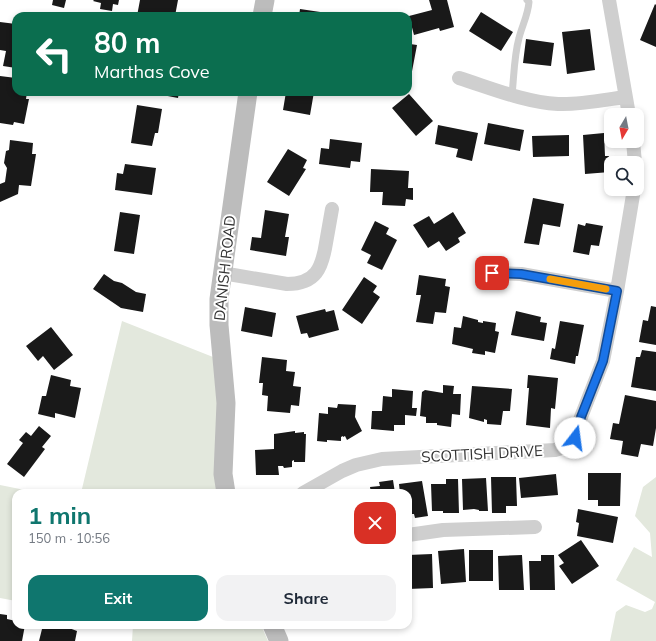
<!DOCTYPE html>
<meta charset="utf-8">
<style>
body{margin:0;font-family:Mulish,sans-serif;background:#f2f2f3;color:#1f2937;height:100vh;display:flex;flex-direction:column;font-size:15px;white-space:nowrap}
*{box-sizing:border-box;margin:0}
p{font-size:13px;color:#747a83}
.icon{flex:none;width:22px;height:22px;fill:none;stroke:currentColor;stroke-width:2;stroke-linecap:round;stroke-linejoin:round}
.map{position:relative;flex:1;overflow:hidden}
.details{position:absolute;left:12px;top:489px;width:400px;height:140px;display:flex;flex-direction:column;background:#fff;border-radius:12px;box-shadow:0 2px 6px #0003}
.details>*{flex:none}
.top-card{position:absolute;left:12px;top:12px;width:400px;height:84px;border-radius:12px;box-shadow:0 2px 6px #0003;background:#0b6e4f;color:#fff;overflow:hidden}
.needle{width:26px;rotate:190deg}
.fabs{position:absolute;left:604px;top:108px;display:grid;gap:8px}
.fabs a{display:grid;place-items:center;width:40px;height:40px;border-radius:8px;background:#fff;box-shadow:0 2px 6px #0003;font-size:20px}
.pin{position:absolute;display:grid;place-items:center;width:34px;height:34px;color:#fff;margin:-17px;border-radius:8px;box-shadow:0 2px 6px #0006}
.me{position:absolute;width:44px;margin:-22px;rotate:15deg;stroke-linejoin:round;filter:drop-shadow(0 0 3px #0008)}
.turn{display:flex;align-items:center;gap:14px;height:84px;padding:0 16px;font-size:18px}
.turn .icon{width:52px;height:52px;stroke-width:2.5}
.turn b{display:block;font-size:28px;line-height:34px}
.round{display:grid;place-items:center;flex:none;width:42px;height:42px;border-radius:12px;background:#f2f2f3}
.headline{display:flex;align-items:center;justify-content:space-between;height:68px;padding:0 16px}
h1{font-size:24px;font-weight:700;line-height:30px;color:#0f766e}
.cta{display:flex;gap:8px;margin-top:auto;padding:8px 16px}
.cta a{flex:1;height:46px;border-radius:12px;background:#0f766e;color:#fff;font-size:16px;font-weight:700;line-height:46px;text-align:center}
.cta a+a{background:#f2f2f3;color:#1f2937}
.map>svg:first-child{display:block}
.green{fill:#e3e8dd}
.building{fill:#191919}
.lines{fill:none;stroke-linecap:round;stroke-linejoin:round}
.lane{stroke:#cfcfcf;stroke-width:7}
.street{stroke:#cfcfcf;stroke-width:14}
.secondary{stroke:#bcbcbc;stroke-width:19}
.route-casing{stroke:#114b97;stroke-width:10}
.route{stroke:#1a73e8;stroke-width:7}
.slow{stroke:#f59e0b;stroke-width:7}
.labels{text-anchor:middle;stroke-width:4;stroke-linejoin:round;paint-order:stroke}
.street-label{font-size:15px;fill:#323232;stroke:#fff}
</style>
<div class="map">
<svg width="656" height="641" viewBox="0 0 656 641">
<rect width="100%" height="100%" fill="#fff"/>
<path class="green" d="M122,321L213,357L220,419L218,493H81Z
M656,477V641H610L616,612L626,605L645,612L652,609L655,602L616,580L634,547L652,557L650,533L635,516L643,487Z
M0,485L40,493H16V601L0,598Z
M133,625H261L268,641H132Z"/>
<path class="building" d="M53,0H66L64,8L52,5Z
M94,0H119L118,5L113,4L112,11L100,9L101,3L93,1Z
M140,0H178L175,16H137Z
M429,0H447L454,27L440,31L439,28L414,35L409,16L432,10Z
M655,4L656,5V47L640,40Z
M300,9L327,13V16H299Z
M481,12L513,32L501,51L469,31Z
M0,22L16,24V68L3,66L6,51L0,50Z
M590,29L595,70L567,74L562,32Z
M526,39L554,43L551,66L523,63Z
M408,40H411L410,44L417,45L409,87Z
M0,76L16,78V92H27L26,99H29L24,124L14,122L13,125L0,123Z
M147,92H179L178,98Z
M286,92H314L310,115L283,110Z
M409,94L433,121L416,136L392,108Z
M137,105L162,109L158,133H155L152,146L131,143Z
M488,123L524,130L520,151L484,144Z
M438,125L478,133L472,161L456,157L458,149L435,144Z
M604,133L605,156H609L610,172L585,174L583,135Z
M569,135V156L533,157L532,136Z
M330,139L362,143L360,162L351,161L350,168L319,164L321,148L329,149Z
M10,140L33,143L32,154H36L34,167L31,186L19,185L18,194L0,202V184L5,182L7,168L4,163L6,151L9,150Z
M288,149L307,160L303,168L306,169L289,196L267,182Z
M125,164L156,168L152,195L115,190L117,173L123,174Z
M371,169L409,171L408,188H413V200L406,199L405,206L382,205L383,192H370Z
M533,198L564,204L560,227L543,224L539,245L524,243Z
M265,210L289,214L285,237H289L286,256L250,250L252,237L261,238Z
M120,212L140,215L134,254L114,251Z
M453,212L466,233L458,238L460,242L446,251L439,241L428,248L413,225L429,216L434,224Z
M375,221L389,228L386,234L397,240L382,270L367,263L371,255L361,250Z
M586,223L603,226L599,246L591,245L589,255L573,252L578,224L585,226Z
M104,274L114,281L122,283L136,292L146,294L143,312L121,308L93,289Z
M419,275L446,279L445,286L450,287L446,313L435,312L433,324L416,322L421,295H416Z
M364,277L377,286L373,292L380,297L362,324L342,310Z
M651,306L656,307V345L639,342L643,320L648,321Z
M245,307L276,313L272,337L241,331Z
M325,309L326,312L334,310L339,330L309,338L307,333L301,334L296,316Z
M516,311L541,317L540,322L547,323L544,341L511,335Z
M463,316L478,320V322L483,323V321L496,323L495,331L499,332L495,353L485,351V355L472,353L473,349L452,344L454,327L461,328Z
M560,321L584,325L578,356H576L575,364L550,359L552,348L555,349Z
M51,327L73,355L54,370L43,356L38,361L26,346Z
M642,350L656,352V391L631,387L636,357H640Z
M262,357L287,360L286,371L295,372L293,386L301,387L299,406L291,405L290,413L267,411L268,396L262,395L263,383H259Z
M51,375L71,380L70,386L81,388L75,418L55,413V418L38,414L42,396H46Z
M528,375L558,378L555,409L551,408L550,428L526,425L529,388H527Z
M443,385L454,386L453,394H461L460,415L452,414L451,427L437,425V423H426V417L420,416L422,392L425,390L443,393Z
M472,386L512,389L510,411H503L501,425L487,424V420L484,419V422L469,418Z
M392,389L413,391L412,408H417L416,416L405,415V425H394V431L371,429L372,411H382L383,396L392,397Z
M625,395L656,401V428L653,446L641,444L638,457L621,454L623,441L610,439L613,423L619,424Z
M338,404L356,405L355,417L362,431L347,440L345,436L343,437V436L341,437V441L327,440V442L317,441L319,413L328,414V407L337,408Z
M39,426L51,436L42,447L45,449L24,477L7,464L23,443L19,440L26,432L31,436Z
M295,431V433L304,432V434H306L305,462H294V460L292,461V467L284,468L283,466H278L279,475H256L255,450L274,449V434Z
M588,473H621L620,506H598V500H588Z
M556,474L558,495L521,498L519,478Z
M491,477H516L517,506H506V513H492Z
M486,478L488,511H479V510L474,509L463,510L462,479Z
M446,479H458L459,513H443V511H432L431,484H446Z
M393,480L395,493H371L370,487L380,486L379,482Z
M422,481L428,516L415,518L414,514H408V493H400L399,484Z
M366,489L367,493H357L356,491Z
M578,509L618,517L613,543L577,536L579,523L576,522Z
M581,540L599,566L572,584L559,566L564,563L558,555Z
M464,549L466,582L441,584L438,551Z
M469,550H493V581H469Z
M432,554L433,588L408,589V555Z
M522,555L524,590H499L498,556Z
M541,555H554L555,590H530L529,561H541Z
M0,614L7,615V619L16,621V625H25L22,641H0Z
M43,625L48,627L49,625H70L69,628L77,631L75,641H39Z"/>
<g class="lines">
<path class="lane" d="M512,95C514,76 514,56 519,38C522,26 528,15 529,2L527,0"/>
<path class="street" d="M609,0L629,115
M459,78C491,88 524,102 558,104C580,105 603,100 625,97
M633,141L635,163
M222,273L287,284C316,284 322,268 326,243C328,232 330,220 332,209
M491,273L521,274L617,291
M303,493L342,471L356,465L382,459L555,450L571,445L575,438L581,417L603,361L617,291L634,189
M408,535L443,530L535,527"/>
<path class="secondary" d="M262,16L265,0
M226,493L223,474L226,403L219,325V299L248,92
M272,625L279,641"/>
</g>
<g class="lines">
<g class="route-casing">
<path id="route" d="M492,273L521,274L617,291L603,361L581,417L575,438"/>
</g>
<use href="#route" class="route"/>
<path class="slow" d="M550,279L606,289"/>
</g>
<g class="labels">
<g class="street-label">
<text transform="translate(225 268) rotate(-84)" y="5">DANISH ROAD</text>
<text transform="translate(482 454) rotate(-3)" y="5">SCOTTISH DRIVE</text>
</g>
</g>
</svg>
<div class="fabs">
<a><svg class="needle" viewBox="-14 -14 28 28"><path d="M0-13l5 13h-10z" fill="#e53935"/><path d="M0 13l5-13h-10z" fill="#747a83"/></svg></a>
<a><svg class="icon" aria-label="search" viewBox="0 0 24 24"><circle cx="10" cy="10" r="6"/><path d="M15 15l6 6"/></svg></a>
</div>
<div class="pin" style="left:492px;top:273px;background:#d93025"><svg class="icon" aria-label="arrive" viewBox="0 0 24 24"><path d="M6 21V4h12l-3 4 3 4H6"/></svg></div>
<svg class="me" style="left:575px;top:438px" viewBox="-20 -20 40 40"><circle r="19" fill="#fff"/><path d="M0-13L10 11 0 6-10 11z" fill="#1a73e8"/></svg>
<div class="top-card">
<div class="turn"><svg class="icon" aria-label="left" viewBox="0 0 24 24"><path d="M17 20v-9H6M10 6l-5 5 5 5"/></svg><div><b>80 m</b>Marthas Cove</div></div>
</div>
<section class="details">
<div class="headline"><div><h1>1 min</h1><p>150 m · 10:56</p></div><a class="round" style="background:#d93025;color:#fff"><svg class="icon" aria-label="close" viewBox="0 0 24 24"><path d="M6 6l12 12M18 6L6 18"/></svg></a></div>
<div class="cta"><a>Exit</a><a>Share</a></div>
</section>
</div>
